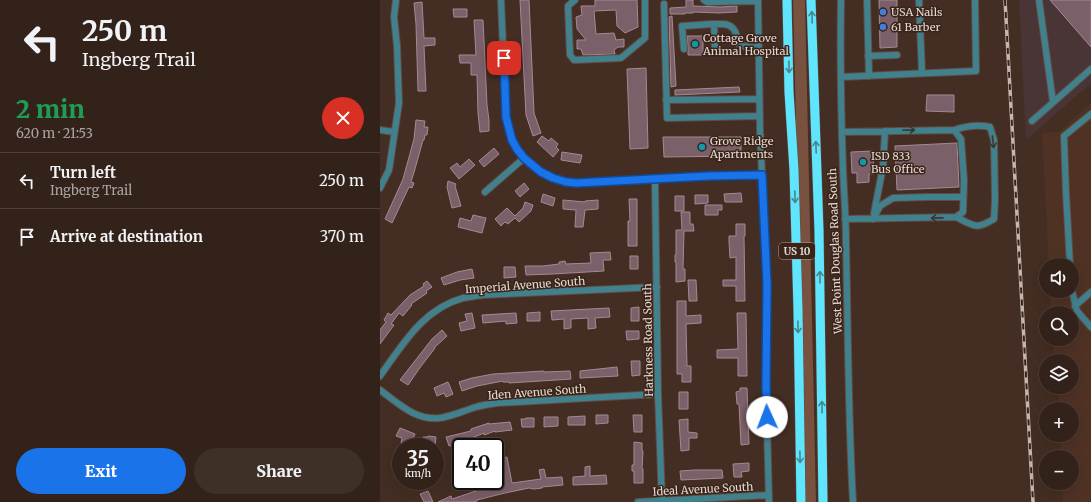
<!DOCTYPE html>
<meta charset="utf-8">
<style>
body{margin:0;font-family:Merriweather,serif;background:#3e2f27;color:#f1f3f6;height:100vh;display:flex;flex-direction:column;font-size:15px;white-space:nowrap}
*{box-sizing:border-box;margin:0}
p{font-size:13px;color:#a9a4a2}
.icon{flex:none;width:22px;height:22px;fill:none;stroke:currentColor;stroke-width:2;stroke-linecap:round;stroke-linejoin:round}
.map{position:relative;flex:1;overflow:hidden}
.panel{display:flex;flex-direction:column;background:#33221a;width:380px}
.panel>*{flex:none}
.banner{background:#33221a;color:#f1f3f6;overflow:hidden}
.fabs{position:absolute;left:659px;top:258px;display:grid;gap:8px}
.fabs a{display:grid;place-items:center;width:40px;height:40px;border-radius:50%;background:#33221a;box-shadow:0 4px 16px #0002,0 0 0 1px #4e3f39;font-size:20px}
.speed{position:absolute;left:12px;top:438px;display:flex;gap:8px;font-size:20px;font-weight:700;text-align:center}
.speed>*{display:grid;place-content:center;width:52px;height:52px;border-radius:50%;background:#33221a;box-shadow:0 4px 16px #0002,0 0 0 1px #4e3f39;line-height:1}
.speed small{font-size:10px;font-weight:400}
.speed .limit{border:2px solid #111;border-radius:6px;background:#fff;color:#111}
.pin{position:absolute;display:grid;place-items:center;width:34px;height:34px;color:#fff;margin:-17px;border-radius:8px;box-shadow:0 2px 6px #0006}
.me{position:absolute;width:44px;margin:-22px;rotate:358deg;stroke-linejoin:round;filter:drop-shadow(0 0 3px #0008)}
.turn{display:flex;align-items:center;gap:14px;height:84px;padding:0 16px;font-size:18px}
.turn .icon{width:52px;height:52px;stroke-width:2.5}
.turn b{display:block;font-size:28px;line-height:34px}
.round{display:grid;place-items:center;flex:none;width:42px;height:42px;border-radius:21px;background:#3e2f27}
.overview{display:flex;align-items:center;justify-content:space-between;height:68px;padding:0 16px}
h1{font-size:24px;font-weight:800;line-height:30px;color:#1e9e55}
.action{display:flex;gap:8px;margin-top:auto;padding:8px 16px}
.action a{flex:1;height:46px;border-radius:24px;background:#1a73e8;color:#fff;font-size:16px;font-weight:800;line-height:46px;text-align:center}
.action a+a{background:#3e2f27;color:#f1f3f6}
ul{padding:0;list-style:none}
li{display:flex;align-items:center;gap:12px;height:56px;padding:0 16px;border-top:1px solid #4e3f39}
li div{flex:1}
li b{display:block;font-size:15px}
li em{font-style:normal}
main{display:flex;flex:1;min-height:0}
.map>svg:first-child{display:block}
.industrial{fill:#4a3536}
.built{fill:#4f3224}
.green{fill:#78513f}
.building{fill:#7b5f69;stroke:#a68992}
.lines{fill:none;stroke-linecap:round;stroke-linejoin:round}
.minor-casing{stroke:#614c42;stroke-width:8}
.highway-casing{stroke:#614c42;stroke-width:10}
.minor{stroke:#41808d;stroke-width:6}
.highway{stroke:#5fe5fe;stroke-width:9}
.rail-casing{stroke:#c7b6af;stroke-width:3.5}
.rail{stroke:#392419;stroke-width:2;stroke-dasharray:6;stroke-linecap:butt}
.oneway{stroke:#4c848c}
.oneway2{stroke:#3b3630}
.route-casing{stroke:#114b97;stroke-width:10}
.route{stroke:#1a73e8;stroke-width:7}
.shop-dot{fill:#3f7fe0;stroke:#392419;stroke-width:1.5}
.culture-dot{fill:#0f9aa8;stroke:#392419;stroke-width:1.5}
.labels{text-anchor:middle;stroke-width:3;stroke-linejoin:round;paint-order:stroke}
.shield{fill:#392419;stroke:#b1a199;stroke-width:1}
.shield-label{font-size:10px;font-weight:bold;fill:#e5d6d0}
.poi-label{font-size:11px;fill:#e5d6d0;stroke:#392419;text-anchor:start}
.street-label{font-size:11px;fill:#e5d6d0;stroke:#392419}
</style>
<main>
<section class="panel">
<div class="banner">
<div class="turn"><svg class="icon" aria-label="left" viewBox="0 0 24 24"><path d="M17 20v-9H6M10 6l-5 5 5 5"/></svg><div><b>250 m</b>Ingberg Trail</div></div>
</div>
<div class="overview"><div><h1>2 min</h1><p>620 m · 21:53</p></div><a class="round" style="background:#d93025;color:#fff"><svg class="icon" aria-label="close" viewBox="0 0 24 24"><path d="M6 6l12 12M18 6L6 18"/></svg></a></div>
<ul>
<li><svg class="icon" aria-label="left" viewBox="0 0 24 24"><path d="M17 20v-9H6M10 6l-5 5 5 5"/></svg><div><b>Turn left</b><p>Ingberg Trail</p></div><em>250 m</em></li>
<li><svg class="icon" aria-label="arrive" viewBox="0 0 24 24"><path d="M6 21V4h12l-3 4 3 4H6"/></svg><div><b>Arrive at destination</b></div><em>370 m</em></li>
</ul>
<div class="action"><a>Exit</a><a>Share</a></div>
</section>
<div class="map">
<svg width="711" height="502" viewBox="0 0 711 502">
<rect width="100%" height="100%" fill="#442e23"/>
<path class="industrial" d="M639,0H711V83L646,140Z"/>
<path class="built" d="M711,103V502H683V483H692V457H681L680,435H692V409H679L678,387H692V361H676V359H674L673,339H692V313H671L670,291H692V265H669L662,133L679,132Z"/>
<path class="green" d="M413,0H425L436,502H425Z"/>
<path class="building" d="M140,0H149L154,113L161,133L153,136L146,115Z
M215,0H257L258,27L245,33L237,26L236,10L214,11L216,34L234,33L236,40L244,39V47H238L234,50L235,54L203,55L201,49H197V40H206L197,29L196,17L202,15L201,6H215Z
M306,0H313V6L341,7L357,6V12L339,13L313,12V13H305V14H290V8L306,7Z
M499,0H517V47L500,48Z
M670,0H711V47Z
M42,2L44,38H55V45L44,46L46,91H38L36,24L34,3Z
M73,9H87V17H74Z
M292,16L296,86L291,87L289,17Z
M94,20H103L107,105L109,120V131L100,132L98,113L97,75H91V63H80L79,55H96Z
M307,36H323V55H308V49Z
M266,68L268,148L250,149L247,69Z
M359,87L360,92L295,95V90Z
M547,95H574V112L546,111Z
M36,120L45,121L44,127H48L47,135H45L44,140H43L35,169L31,182L34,183L32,188L29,187L12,223L5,219L23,179L34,139Z
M162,136L169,141L171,138L178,144L176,147L179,150L173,157L157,142Z
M283,137H361V156L284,157Z
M577,143L579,187L517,190L515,146Z
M114,148L119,154L104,167L99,161Z
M493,151L494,174H489V182L477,183V173H472L471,152Z
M182,152L202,155L200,163L181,160Z
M89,159L95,165L79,179L70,168L77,163L80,167Z
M68,181L76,184L75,186L81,206L72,208L67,187Z
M144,183L149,189L140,197L135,191Z
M361,193L362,202H345L344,194Z
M163,194L175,198L173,206L161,202Z
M315,195H328V203L315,204Z
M295,196H304V211H295Z
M249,199H257V246H248V221H250Z
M183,200L205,202V201L218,200V209L205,210L203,227H195L196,210L183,209Z
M145,202L153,205L151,211L139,222L135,218L128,224L125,222L121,226L115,219L127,208L135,216L143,208Z
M325,205H342V210H338V215H325Z
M301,212H310V224H313L314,231H304L303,269H305V281L296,282V262H295V255L296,254V230H302Z
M93,215L106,218L102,233L78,227L80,218L91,221Z
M356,224H365V236H364L365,301H356V286H343V280H356V257L350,258L349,241V236H356Z
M230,252L231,260H223L224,271L172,274L146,275L145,266H163L179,264V262L185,261L186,264L211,263L210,253Z
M250,256H258V269H250Z
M124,267H135L136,277L124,278Z
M92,269L94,278L80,280L64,285L61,278L77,272Z
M308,280H316L317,301H309Z
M47,281L52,287L46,291L47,293L31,304L32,305L23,316L19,313L11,324L14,325L0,344V330L6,322L4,320L8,313L11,315L30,295L44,286L43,284Z
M297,301H306V316L321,315V323L306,324L307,366H311V382H302V374H297Z
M259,307V321H251V308Z
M229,308L230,317L215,318L216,328L208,329V318L191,319V328L184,329V319L172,320L171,311Z
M160,312V321H147V313Z
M92,313L95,328L81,331L79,323L87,321L85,314Z
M136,313L137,323L126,324V321L103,323L102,315Z
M357,313H366L367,376H358V358H337V350L358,349Z
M62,330L67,336L54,348H55L39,369L28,385L20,380L52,339Z
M246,331H259V339L247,340Z
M251,361H260V375L252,376Z
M237,367L238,376L200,378V371Z
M164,371V372L190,371L191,379L176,380L129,383V382H123V381L97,386L82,391L79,382L92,378L113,374Z
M68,382L73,394L66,397L64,393L57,396L54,388Z
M360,388H367L369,444L361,445L359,404H357L356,392L360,391Z
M299,392H308V409H299Z
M216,415H228V423L216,424Z
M253,415H262V432H254Z
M205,416V425H188V417Z
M164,417H178V426L164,427Z
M146,418H154V427H142L141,419H146Z
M308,419V432L317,433V438H309V450L301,451L299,420Z
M130,422L132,430L115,432V431L104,435V433L87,440V441L69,446L66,437L91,431V429L109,423V424Z
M20,428L35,434L30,446L21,443L22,438L16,436Z
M48,436L56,437L55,446L42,444L43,437H48Z
M254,442L262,443V451H263L262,469H263V483H254V471H252V465H254Z
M127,457L132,483L161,479L159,470L164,469L166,478L182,477L183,485L162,487V488L154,489L149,488L125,493L97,500V501L93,502H58L71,496L72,499L102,489L123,484L118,459Z
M369,463V471L361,472L362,477H354L353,464Z
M210,466V476L226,475L227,484L193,485V477L205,476V467Z
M315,470H342L343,478L301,480L300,471Z
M48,491L53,502H44L40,494Z"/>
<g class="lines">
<g class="minor-casing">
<path id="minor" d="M121,0L126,117C128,125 129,134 133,141C145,168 169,180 197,183L328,176L382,175
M195,0L188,6L190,55L194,60L241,58L265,38V0
M324,0L327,2L378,1
M378,0L380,130L387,284L386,385L389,502
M461,0C460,56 461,113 463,169C464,194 466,218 466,242C468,329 468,415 473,502
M487,0L489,76
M539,0L542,73
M659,0L673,102
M284,4L287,118L379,116
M334,24L335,48
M304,49L302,26C310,26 342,22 348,25C356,28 357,36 358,44L362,46L379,48
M488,56L517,55
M461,77L596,71L595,0
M286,100L379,99
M652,121L711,69
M0,130L14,132
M574,130C586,126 597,124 610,127L614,140L615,200L614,219C596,230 594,226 576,217
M462,132L574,130L581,139L584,180L583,212L576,217L465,219
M275,179L278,394L282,501
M0,188L9,170L19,103L17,46L14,17L16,0
M105,192L144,158
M494,213L503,167L505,131
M493,219L500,206L513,198L547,197H583
M690,265L686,193L684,136L711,114
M692,291L697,311L711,327
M695,306L711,292
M0,376C23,344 43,309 83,298C89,297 96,296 102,295L277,287
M0,390C11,398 21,407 33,413C58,425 73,414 96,407C103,405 110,404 117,403L278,394
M258,502L389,495"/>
</g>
<g class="highway-casing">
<path id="highway" d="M407,0L409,92L414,170L418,309L421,502
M431,0L439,231L443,502"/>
</g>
<use href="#minor" class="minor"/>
<use href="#highway" class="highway"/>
<g class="rail-casing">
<path id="rail" d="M625,0L653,502"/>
</g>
<use href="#rail" class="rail"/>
</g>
<defs><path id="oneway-shaft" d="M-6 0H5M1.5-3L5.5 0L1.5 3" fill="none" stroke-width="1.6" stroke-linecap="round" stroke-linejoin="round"/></defs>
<g class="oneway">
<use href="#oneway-shaft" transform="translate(432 17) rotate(-92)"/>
<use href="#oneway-shaft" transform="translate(409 67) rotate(89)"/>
<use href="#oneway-shaft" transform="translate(436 147) rotate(-92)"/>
<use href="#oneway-shaft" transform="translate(415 197) rotate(88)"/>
<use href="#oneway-shaft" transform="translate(440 277) rotate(-91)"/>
<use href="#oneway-shaft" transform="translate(418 327) rotate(89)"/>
<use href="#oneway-shaft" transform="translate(442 407) rotate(-91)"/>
<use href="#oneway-shaft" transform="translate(420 457) rotate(89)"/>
</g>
<g class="oneway2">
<use href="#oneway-shaft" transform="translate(529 130) rotate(-2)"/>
<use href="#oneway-shaft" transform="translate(613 142) rotate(84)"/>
<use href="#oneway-shaft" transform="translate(557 218) rotate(179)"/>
</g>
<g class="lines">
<g class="route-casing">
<path id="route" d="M124,58L126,117L132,140L137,149L144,158L161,172L173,178L186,182L197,183L328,176L382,175L387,284L386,385L387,417"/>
</g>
<use href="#route" class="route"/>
</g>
<g class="shop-dot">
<circle cx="503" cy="12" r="4"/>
<circle cx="503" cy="27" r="4"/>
</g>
<g class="culture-dot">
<circle cx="315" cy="44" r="4"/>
<circle cx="322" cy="147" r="4"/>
<circle cx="483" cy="162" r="4"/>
</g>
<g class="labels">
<rect class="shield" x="399" y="243" width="36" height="16" rx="3"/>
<g class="shield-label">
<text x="417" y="255">US 10</text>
</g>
<g class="poi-label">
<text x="511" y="16">USA Nails</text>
<text x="511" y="31">61 Barber</text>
<text x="323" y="42">Cottage Grove<tspan x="323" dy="13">Animal Hospital</tspan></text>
<text x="330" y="145">Grove Ridge<tspan x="330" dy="13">Apartments</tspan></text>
<text x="491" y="160">ISD 833<tspan x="491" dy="13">Bus Office</tspan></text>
</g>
<g class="street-label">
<text transform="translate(455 251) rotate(-92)" y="4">West Point Douglas Road South</text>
<text transform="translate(145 285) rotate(-4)" y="4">Imperial Avenue South</text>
<text transform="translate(268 340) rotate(-91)" y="4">Harkness Road South</text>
<text transform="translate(157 392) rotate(-4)" y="4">Iden Avenue South</text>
<text transform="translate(323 489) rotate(-3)" y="4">Ideal Avenue South</text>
</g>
</g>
</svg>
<div class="fabs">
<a><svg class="icon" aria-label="sound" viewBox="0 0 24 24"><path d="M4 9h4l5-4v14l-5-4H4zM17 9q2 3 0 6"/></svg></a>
<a><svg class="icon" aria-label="search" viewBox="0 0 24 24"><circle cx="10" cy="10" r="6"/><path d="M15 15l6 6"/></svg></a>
<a><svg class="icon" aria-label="layers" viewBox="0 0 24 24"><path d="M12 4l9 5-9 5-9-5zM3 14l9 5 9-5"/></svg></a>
<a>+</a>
<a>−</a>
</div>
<div class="speed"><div>35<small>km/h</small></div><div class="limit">40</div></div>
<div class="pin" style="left:124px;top:58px;background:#d93025"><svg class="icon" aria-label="arrive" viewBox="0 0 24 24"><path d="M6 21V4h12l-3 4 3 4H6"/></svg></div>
<svg class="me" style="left:387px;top:417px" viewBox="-20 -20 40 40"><circle r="19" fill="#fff"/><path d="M0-13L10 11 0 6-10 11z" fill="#1a73e8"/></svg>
</div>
</main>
